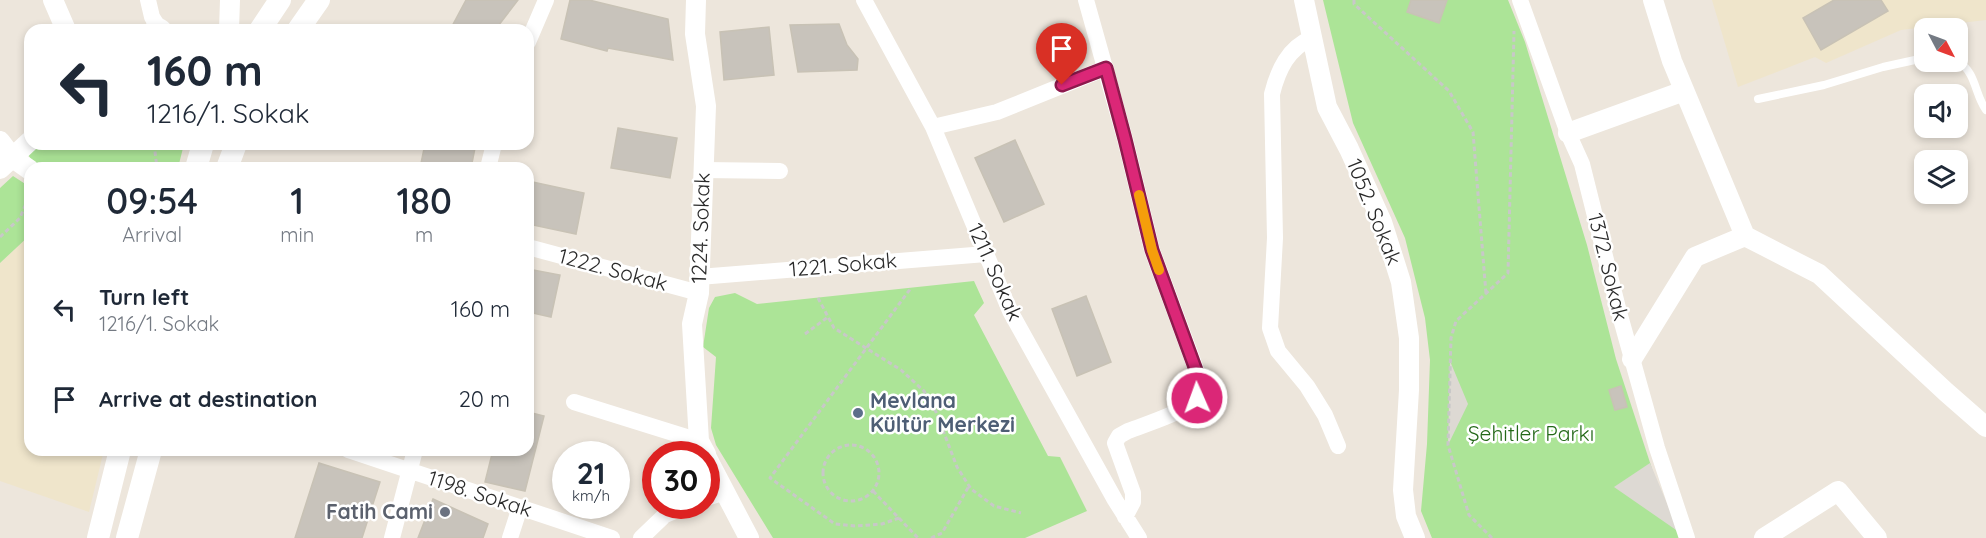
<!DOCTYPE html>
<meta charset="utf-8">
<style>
body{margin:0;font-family:Quicksand,sans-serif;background:#f2f2f3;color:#1f2937;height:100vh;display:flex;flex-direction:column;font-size:22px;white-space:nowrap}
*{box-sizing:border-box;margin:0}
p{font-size:20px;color:#747a83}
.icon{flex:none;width:33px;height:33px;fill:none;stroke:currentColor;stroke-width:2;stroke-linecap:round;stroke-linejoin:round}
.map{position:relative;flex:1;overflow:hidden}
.panel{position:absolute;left:24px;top:162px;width:510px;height:294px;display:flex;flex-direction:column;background:#fff;border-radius:18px;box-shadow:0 3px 9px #0003}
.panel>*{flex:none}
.top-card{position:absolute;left:24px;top:24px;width:510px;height:126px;border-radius:18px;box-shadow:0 3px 9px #0003;background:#fff;color:#1f2937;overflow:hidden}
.needle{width:39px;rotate:131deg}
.tools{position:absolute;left:1914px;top:18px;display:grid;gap:12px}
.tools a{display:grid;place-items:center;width:54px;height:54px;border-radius:12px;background:#fff;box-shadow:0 3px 9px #0003;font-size:30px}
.speed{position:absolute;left:552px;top:441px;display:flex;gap:12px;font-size:30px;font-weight:700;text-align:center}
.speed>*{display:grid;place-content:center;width:78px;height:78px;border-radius:50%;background:#fff;box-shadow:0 3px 9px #0003;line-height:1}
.speed small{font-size:15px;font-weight:400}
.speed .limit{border:9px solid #d22;background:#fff;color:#111}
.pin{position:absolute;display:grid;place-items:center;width:51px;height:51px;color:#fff;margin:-62px -26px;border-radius:50% 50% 50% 0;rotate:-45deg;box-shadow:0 0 6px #0007}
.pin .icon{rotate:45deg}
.me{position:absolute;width:66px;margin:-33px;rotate:358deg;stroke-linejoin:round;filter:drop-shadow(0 0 4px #0008)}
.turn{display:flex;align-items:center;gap:21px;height:126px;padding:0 24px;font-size:27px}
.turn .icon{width:78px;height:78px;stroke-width:2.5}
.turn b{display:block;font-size:42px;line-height:51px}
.eta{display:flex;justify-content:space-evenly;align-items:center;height:102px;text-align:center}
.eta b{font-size:36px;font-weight:600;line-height:42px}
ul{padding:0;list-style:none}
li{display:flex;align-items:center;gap:18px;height:90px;padding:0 24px}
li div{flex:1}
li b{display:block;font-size:22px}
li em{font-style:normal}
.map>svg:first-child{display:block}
.education{fill:#efe5cb}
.green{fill:#ace497}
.plaza{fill:#ddd9d3}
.building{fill:#c8c3bb;stroke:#c8c2b5;stroke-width:1.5}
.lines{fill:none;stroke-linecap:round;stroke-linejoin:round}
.path{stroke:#c8c8c8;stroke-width:3;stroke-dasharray:4.5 3;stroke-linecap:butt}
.service{stroke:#fff;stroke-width:8}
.minor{stroke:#fff;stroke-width:16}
.tertiary{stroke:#fff;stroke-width:20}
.secondary{stroke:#fff;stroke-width:22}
.route-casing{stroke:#8e194d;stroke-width:15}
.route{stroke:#db2777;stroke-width:10}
.slow{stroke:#f59e0b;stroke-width:10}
.service-dot{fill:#5c6f8a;stroke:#fff;stroke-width:2}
.worship-dot{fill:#6b7280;stroke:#fff;stroke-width:2}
.labels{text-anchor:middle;stroke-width:5;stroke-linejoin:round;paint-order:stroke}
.street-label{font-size:21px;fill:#2a2a2a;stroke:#fff}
.service-label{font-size:21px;font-weight:bold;fill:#4e5e75;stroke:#fff;text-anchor:start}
.park-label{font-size:21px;fill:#246918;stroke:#fff}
.worship-label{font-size:21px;font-weight:bold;fill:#5b616d;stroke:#fff;text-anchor:end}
</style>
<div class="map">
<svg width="1986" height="538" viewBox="0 0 1986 538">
<rect width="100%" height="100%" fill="#ede6dc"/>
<path class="education" d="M1712,0H1986V20L1901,30L1826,63L1815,57L1738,87Z
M30,235V450H104L89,512L0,481V263Z"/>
<path class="green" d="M1323,0H1508L1525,42L1587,245L1616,359L1658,487L1682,538H1432L1421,511L1427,444L1430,360L1425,318L1405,238L1353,123Z
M37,144H184L178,168H39L33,164L28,154Z
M13,176L30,187V235L0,263V188Z
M974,281L984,303L974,315L1048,456L1060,457L1087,511L1025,538H773L716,445L711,428L716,357L703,347L709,308L715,297L735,293L757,304Z"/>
<path class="plaza" d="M1450,361L1468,404L1448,445Z
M1650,463L1679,532L1614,487Z"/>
<path class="building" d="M466,0H518L495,30H450Z
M570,0H589L668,19L673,60L608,48L607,51L561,39Z
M1411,0H1447L1439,23L1407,12Z
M1834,0H1881L1888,11L1821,50L1803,18Z
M839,24L847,45L858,59L857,70L798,72L790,25Z
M769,27L774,75L724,80L720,32Z
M618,128L677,138L670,178L611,168Z
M1015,140L1044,204L1004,222L975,158Z
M425,144H456L475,148L471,168H420Z
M528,181L584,193L576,234L528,224Z
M528,269L560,275L551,317L528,312Z
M1086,296L1111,362L1077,376L1052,309Z
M1621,386L1627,407L1615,410L1609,390Z
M528,412L544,416L525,491L485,482L493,450H528Z
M319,463L380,482L362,538H295Z
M433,499L488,524L483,538H418Z"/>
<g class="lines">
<path class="path" d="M1354,0V4L1449,91L1473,132L1486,294
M154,144L157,168
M44,148L53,144
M0,237L20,218L30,194
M818,298L834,328L901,370L924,391L936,412L957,467L971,489L994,506L1021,513
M805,334L828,317
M823 473a28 28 0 1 1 56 0a28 28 0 1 1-56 0Z
M873,491L918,538
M899,518L882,524L855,526L835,524L770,478L911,288
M931,538L942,533L969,486
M1492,538L1469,515L1448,445L1451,338L1456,321L1508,273L1514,31"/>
<path class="service" d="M1958,61C1977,74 1974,93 1986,110
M1758,99L1824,85L1883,67L1924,58"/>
<path class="minor" d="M148,0L152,17L159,28
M864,0L933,127L1010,311L1115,500L1139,538
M1086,0L1125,139L1152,250L1200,380C1201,387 1200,393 1196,399C1188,411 1144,425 1128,431L1119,436L1115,443L1133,493V502L1125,517
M1520,0L1568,133L1582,164L1619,312L1657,448L1687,538
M1312,38C1288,48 1278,70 1272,94L1275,238L1270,328L1278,351L1307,386L1325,415L1338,446
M528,42L546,0
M933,127L997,112L1106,68
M488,168L494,144
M703,170L780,171
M528,247L699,293
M699,277L986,254
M574,402L699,441
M348,450L612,538
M706,498L725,492
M392,538L415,450
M510,538L520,507
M641,538L665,515L687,506"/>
<path class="tertiary" d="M53,0L66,30
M696,0L695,34L706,106L699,293L692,324L699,441L706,454
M1304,0L1327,107L1349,149L1382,222L1401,282L1409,338V390L1403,490L1406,516L1415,538
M1653,0L1672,61L1745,236
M154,30L159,28L162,30
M229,30L230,0
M1568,133L1684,91
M0,141L13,158L30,170
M0,169L30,141
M1632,359L1695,257L1745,236L1819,274L1946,392L1986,427
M706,456L749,538
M1764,538L1838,491L1877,538"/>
<path class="secondary" d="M260,30L280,0
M298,30L319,0
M196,168L203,144
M227,168L236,144
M98,538L120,450
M127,538L151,450"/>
</g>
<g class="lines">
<g class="route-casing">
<path id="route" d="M1062,85L1106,68L1125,139L1152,250L1200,381L1201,388L1197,398"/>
</g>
<use href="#route" class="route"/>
<path class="slow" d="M1139,195L1152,250L1159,270"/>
</g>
<circle class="service-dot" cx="858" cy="413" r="6"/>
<circle class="worship-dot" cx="445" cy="512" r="6"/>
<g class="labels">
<g class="street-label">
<text transform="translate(1374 212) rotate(68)" y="7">1052. Sokak</text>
<text transform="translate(701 228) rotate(-88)" y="7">1224. Sokak</text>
<text transform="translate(843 265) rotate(-5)" y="7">1221. Sokak</text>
<text transform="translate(1608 267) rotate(76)" y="7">1372. Sokak</text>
<text transform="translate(613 270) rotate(15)" y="7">1222. Sokak</text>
<text transform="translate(995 272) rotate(66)" y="7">1211. Sokak</text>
<text transform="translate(480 494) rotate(18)" y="7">1198. Sokak</text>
</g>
<g class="service-label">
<text x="870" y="408">Mevlana<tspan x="870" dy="24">Kültür Merkezi</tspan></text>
</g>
<g class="park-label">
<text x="1531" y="441">Şehitler Parkı</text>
</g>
<g class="worship-label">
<text x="433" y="519">Fatih Cami</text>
</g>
</g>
</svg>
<div class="tools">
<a><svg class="needle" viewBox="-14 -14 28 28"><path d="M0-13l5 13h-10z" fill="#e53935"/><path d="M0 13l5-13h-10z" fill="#747a83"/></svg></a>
<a><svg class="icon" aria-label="sound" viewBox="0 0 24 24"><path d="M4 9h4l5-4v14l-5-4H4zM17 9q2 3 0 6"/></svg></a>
<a><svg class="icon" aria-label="layers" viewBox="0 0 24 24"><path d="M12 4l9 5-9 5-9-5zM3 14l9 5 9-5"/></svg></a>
</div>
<div class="speed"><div>21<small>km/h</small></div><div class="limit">30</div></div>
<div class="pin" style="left:1062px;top:85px;background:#d93025"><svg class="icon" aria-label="arrive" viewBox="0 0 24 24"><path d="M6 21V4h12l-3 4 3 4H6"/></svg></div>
<svg class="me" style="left:1197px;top:398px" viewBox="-20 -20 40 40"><circle r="17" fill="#db2777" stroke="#fff" stroke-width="3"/><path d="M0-11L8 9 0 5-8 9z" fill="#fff"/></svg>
<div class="top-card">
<div class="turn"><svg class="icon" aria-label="left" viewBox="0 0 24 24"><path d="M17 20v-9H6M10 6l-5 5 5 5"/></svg><div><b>160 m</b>1216/1. Sokak</div></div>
</div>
<section class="panel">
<div class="eta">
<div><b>09:54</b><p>Arrival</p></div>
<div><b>1</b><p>min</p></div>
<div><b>180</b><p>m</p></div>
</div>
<ul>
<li><svg class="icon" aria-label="left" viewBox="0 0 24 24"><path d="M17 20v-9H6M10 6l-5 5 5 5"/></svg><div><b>Turn left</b><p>1216/1. Sokak</p></div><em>160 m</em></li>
<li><svg class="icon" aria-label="arrive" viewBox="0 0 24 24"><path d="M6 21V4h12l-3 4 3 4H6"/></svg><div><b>Arrive at destination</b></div><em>20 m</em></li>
</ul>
</section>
</div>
